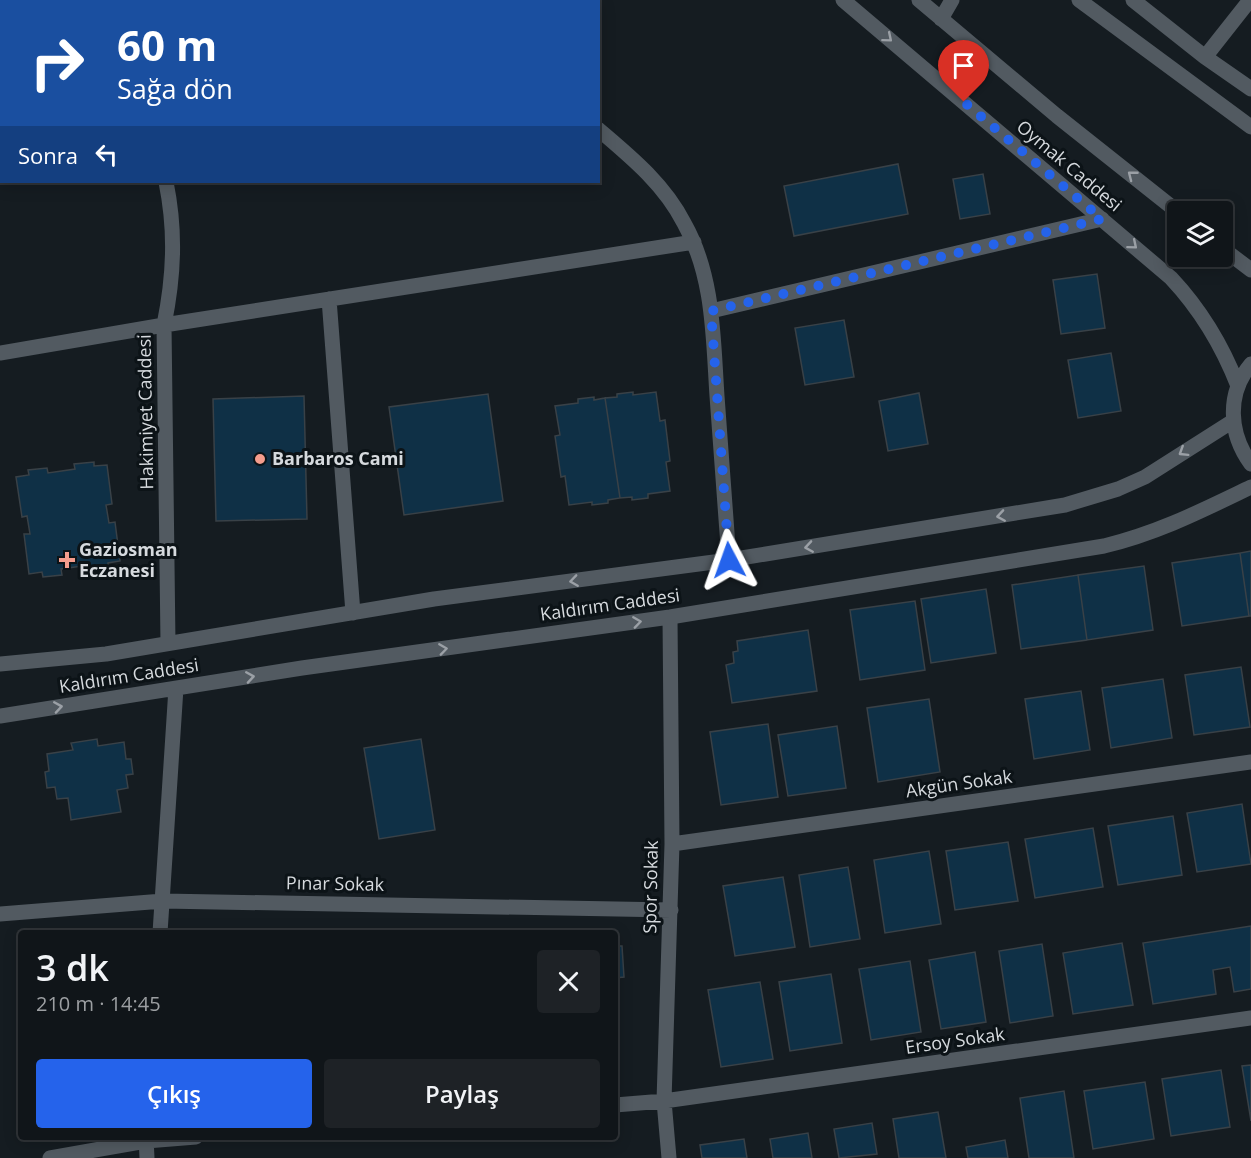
<!DOCTYPE html>
<html lang="tr">
<meta charset="utf-8">
<style>
body{margin:0;font-family:"Open Sans",sans-serif;background:#1e2226;color:#f1f3f6;height:100vh;display:flex;flex-direction:column;font-size:22px;white-space:nowrap}
*{box-sizing:border-box;margin:0}
p{font-size:20px;color:#9c9fa2}
.icon{flex:none;width:33px;height:33px;fill:none;stroke:currentColor;stroke-width:2;stroke-linecap:round;stroke-linejoin:round}
.map{position:relative;flex:1;overflow:hidden}
.side{position:absolute;left:18px;top:930px;width:600px;height:210px;display:flex;flex-direction:column;background:#101519;border-radius:6px;box-shadow:0 3px 15px #0003,0 0 0 2px #303438}
.side>*{flex:none}
.banner{position:absolute;left:0px;top:0px;width:600px;height:183px;box-shadow:0 3px 15px #0003,0 0 0 2px #303438;background:#1a4fa0;color:#fff;overflow:hidden}
.fabs{position:absolute;left:1167px;top:201px;display:grid;gap:12px}
.fabs a{display:grid;place-items:center;width:66px;height:66px;border-radius:6px;background:#101519;box-shadow:0 3px 15px #0003,0 0 0 2px #303438;font-size:30px}
.pin{position:absolute;display:grid;place-items:center;width:51px;height:51px;color:#fff;margin:-62px -26px;border-radius:50% 50% 50% 0;rotate:-45deg;box-shadow:0 0 6px #0007}
.pin .icon{rotate:45deg}
.me{position:absolute;width:66px;margin:-33px;rotate:356deg;stroke-linejoin:round;filter:drop-shadow(0 0 4px #0008)}
.turn{display:flex;align-items:center;gap:21px;height:126px;padding:0 18px;font-size:27px}
.turn .icon{width:78px;height:78px;stroke-width:2.5}
.turn b{display:block;font-size:42px;line-height:51px}
.then{display:flex;align-items:center;height:57px;padding:0 18px;background:#0003;gap:12px;font-size:22px}
.round{display:grid;place-items:center;flex:none;width:63px;height:63px;border-radius:6px;background:#1e2226}
.headline{display:flex;align-items:center;justify-content:space-between;height:102px;padding:0 18px}
h1{font-size:36px;font-weight:600;line-height:45px}
.cta{display:flex;gap:12px;margin-top:auto;padding:12px 18px}
.cta a{flex:1;height:69px;border-radius:6px;background:#2563eb;color:#fff;font-size:24px;font-weight:600;line-height:69px;text-align:center}
.cta a+a{background:#1e2226;color:#f1f3f6}
.map>svg:first-child{display:block}
.building{fill:#0f3046;stroke:#394147;stroke-width:1.5}
.lines{fill:none;stroke-linecap:round;stroke-linejoin:round}
.minor{stroke:#525a61;stroke-width:15}
.oneway{stroke:#9ba0a6}
.route{stroke:#2563eb;stroke-width:10;stroke-dasharray:0 18}
.poi-dot{fill:#f49d8d;stroke:#0c1317;stroke-width:2}
.labels{text-anchor:middle;stroke-width:6;stroke-linejoin:round;paint-order:stroke}
.street-label{font-size:18px;fill:#d6dade;stroke:#0c1317}
.poi-label{font-size:18px;font-weight:bold;fill:#d6dade;stroke:#0c1317;text-anchor:start}
</style>
<div class="map">
<svg width="1251" height="1158" viewBox="0 0 1251 1158">
<rect width="100%" height="100%" fill="#151c21"/>
<path class="building" d="M898,164L908,214L794,236L784,186Z
M983,174L990,214L960,219L953,179Z
M1097,274L1105,328L1061,334L1053,280Z
M844,320L854,377L805,385L795,328Z
M1111,353L1121,411L1078,418L1068,360Z
M633,392V395L656,392L660,421L665,420L670,461L666,462L670,491L648,494V498L632,500V497L620,498L605,398L617,397V394Z
M919,393L928,444L888,451L879,401Z
M488,394L503,501L404,515L389,407Z
M304,396L307,519L216,521L213,399Z
M594,397V400L605,398L620,498L608,500V503L592,505V502L569,505L565,476L561,477L555,436L560,435L555,406L578,403V399Z
M94,462V466L107,465L112,504L106,505L109,523L115,522L120,561L108,563V568L89,571V565L61,569L62,575L43,577L42,572L29,574L24,534H30L27,516L22,517L16,477L29,475L28,470L47,468L48,473L75,469L74,464Z
M1251,551V616H1249L1240,553Z
M1240,553L1249,616L1182,626L1172,563Z
M1144,566L1153,630L1087,640L1078,575Z
M1078,575L1087,640L1021,649L1012,585Z
M986,589L996,653L931,663L921,599Z
M915,601L925,670L860,680L850,610Z
M808,630L817,691L732,703L726,665L734,663L733,652L738,651L737,641Z
M1241,667L1250,727L1194,735L1185,675Z
M1163,679L1172,738L1111,748L1102,688Z
M1081,691L1090,750L1034,759L1025,699Z
M929,699L940,772L878,782L867,708Z
M768,724L778,797L721,805L710,732Z
M837,726L846,788L788,796L778,735Z
M97,739L98,746L124,742L126,759H131L133,774L126,775L128,788L117,790L121,812L71,820L68,798L57,799L55,787L47,788L45,772L49,771L47,754L73,750L71,743Z
M421,739L435,830L379,839L364,748Z
M1242,804L1251,864L1197,872L1187,813Z
M1173,816L1182,875L1118,885L1108,826Z
M1093,828L1103,887L1035,898L1025,839Z
M1008,842L1018,901L955,910L946,851Z
M929,851L941,924L885,933L874,860Z
M848,867L860,939L810,947L799,875Z
M783,877L795,947L735,956L723,886Z
M1251,926V989L1234,992L1230,967L1213,970L1216,994L1153,1004L1143,943Z
M1122,943L1133,1005L1073,1014L1063,953Z
M1042,944L1053,1016L1010,1023L999,951Z
M615,946H622L624,977L615,978Z
M975,952L986,1022L941,1029L929,960Z
M910,961L921,1032L871,1040L859,969Z
M831,974L842,1043L790,1051L779,982Z
M760,982L773,1059L721,1067L708,990Z
M1251,1065V1121L1242,1066Z
M1221,1070L1230,1127L1171,1136L1162,1079Z
M1145,1082L1154,1139L1093,1149L1084,1091Z
M1064,1091L1074,1158H1029L1020,1098Z
M938,1112L946,1158H899L893,1119Z
M872,1123L877,1154L839,1158L834,1129Z
M808,1133L812,1158H773L770,1139Z
M744,1139L747,1158H702L700,1145Z
M1005,1140L1008,1158H968L966,1147Z"/>
<g class="lines">
<path class="minor" d="M110,0V2
M843,0L1171,278C1202,311 1222,345 1238,386
M919,0L1057,116L1178,212
M1079,0L1251,127
M1133,0L1205,57L1251,89
M941,19L952,0
M1205,57L1250,0
M0,101H2
M598,129C631,157 664,184 684,223C714,276 713,337 717,396C721,451 725,505 729,560
M166,182C176,231 174,276 164,325L168,643
M1222,248L1251,270
M329,299L353,613
M711,311L1102,219
M0,353L164,325L694,242
M1251,364C1226,394 1229,434 1251,464
M0,664L106,654L434,599L729,560L1065,505L1118,489L1145,477L1233,421
M0,716L302,668L670,617L1104,546C1158,533 1201,511 1251,487
M672,844L1251,762
M0,914L163,901L671,910
M160,933L176,688
M615,1105L664,1101L1251,1018
M146,1137L147,1158
M50,1158L146,1141L196,1137
M669,1158L664,1101L672,844L670,617"/>
</g>
<defs><path id="oneway-chevron" d="M-2-3.5L2.5 0L-2 3.5" fill="none" stroke-width="1.6" stroke-linecap="round" stroke-linejoin="round" transform="scale(1.5)"/></defs>
<g class="oneway">
<use href="#oneway-chevron" transform="translate(888 38) rotate(40)"/>
<use href="#oneway-chevron" transform="translate(1132 175) rotate(-142)"/>
<use href="#oneway-chevron" transform="translate(1133 245) rotate(40)"/>
<use href="#oneway-chevron" transform="translate(1183 452) rotate(148)"/>
<use href="#oneway-chevron" transform="translate(1001 516) rotate(171)"/>
<use href="#oneway-chevron" transform="translate(809 547) rotate(171)"/>
<use href="#oneway-chevron" transform="translate(574 581) rotate(172)"/>
<use href="#oneway-chevron" transform="translate(637 622) rotate(-8)"/>
<use href="#oneway-chevron" transform="translate(443 649) rotate(-8)"/>
<use href="#oneway-chevron" transform="translate(250 677) rotate(-9)"/>
<use href="#oneway-chevron" transform="translate(58 707) rotate(-9)"/>
</g>
<g class="lines">
<path class="route" d="M729,560L711,311L1102,219L964,102"/>
</g>
<g class="poi-dot">
<circle cx="260" cy="459" r="6"/>
<path d="M64 551h6v6h6v6h-6v6h-6v-6h-6v-6h6z"/>
</g>
<g class="labels">
<g class="street-label">
<text transform="translate(1069 166) rotate(40)" y="6">Oymak Caddesi</text>
<text transform="translate(146 412) rotate(-91)" y="6">Hakimiyet Caddesi</text>
<text transform="translate(610 605) rotate(-8)" y="6">Kaldırım Caddesi</text>
<text transform="translate(129 676) rotate(-9)" y="6">Kaldırım Caddesi</text>
<text transform="translate(959 784) rotate(-8)" y="6">Akgün Sokak</text>
<text transform="translate(335 884) rotate(1)" y="6">Pınar Sokak</text>
<text transform="translate(651 887) rotate(-89)" y="6">Spor Sokak</text>
<text transform="translate(955 1041) rotate(-8)" y="6">Ersoy Sokak</text>
</g>
<g class="poi-label">
<text x="272" y="465">Barbaros Cami</text>
<text x="79" y="556">Gaziosman<tspan x="79" dy="21">Eczanesi</tspan></text>
</g>
</g>
</svg>
<div class="fabs">
<a><svg class="icon" aria-label="layers" viewBox="0 0 24 24"><path d="M12 4l9 5-9 5-9-5zM3 14l9 5 9-5"/></svg></a>
</div>
<div class="pin" style="left:964px;top:102px;background:#d93025"><svg class="icon" aria-label="arrive" viewBox="0 0 24 24"><path d="M6 21V4h12l-3 4 3 4H6"/></svg></div>
<svg class="me" style="left:729px;top:560px" viewBox="-20 -20 40 40"><path d="M0-17L14 15 0 8-14 15z" fill="#2563eb" stroke="#fff" stroke-width="4"/></svg>
<div class="banner">
<div class="turn"><svg class="icon" aria-label="right" viewBox="0 0 24 24"><path d="M7 20v-9h11M14 6l5 5-5 5"/></svg><div><b>60 m</b>Sağa dön</div></div>
<div class="then">Sonra<svg class="icon" aria-label="left" viewBox="0 0 24 24"><path d="M17 20v-9H6M10 6l-5 5 5 5"/></svg></div>
</div>
<section class="side">
<div class="headline"><div><h1>3 dk</h1><p>210 m · 14:45</p></div><a class="round"><svg class="icon" aria-label="close" viewBox="0 0 24 24"><path d="M6 6l12 12M18 6L6 18"/></svg></a></div>
<div class="cta"><a>Çıkış</a><a>Paylaş</a></div>
</section>
</div>
